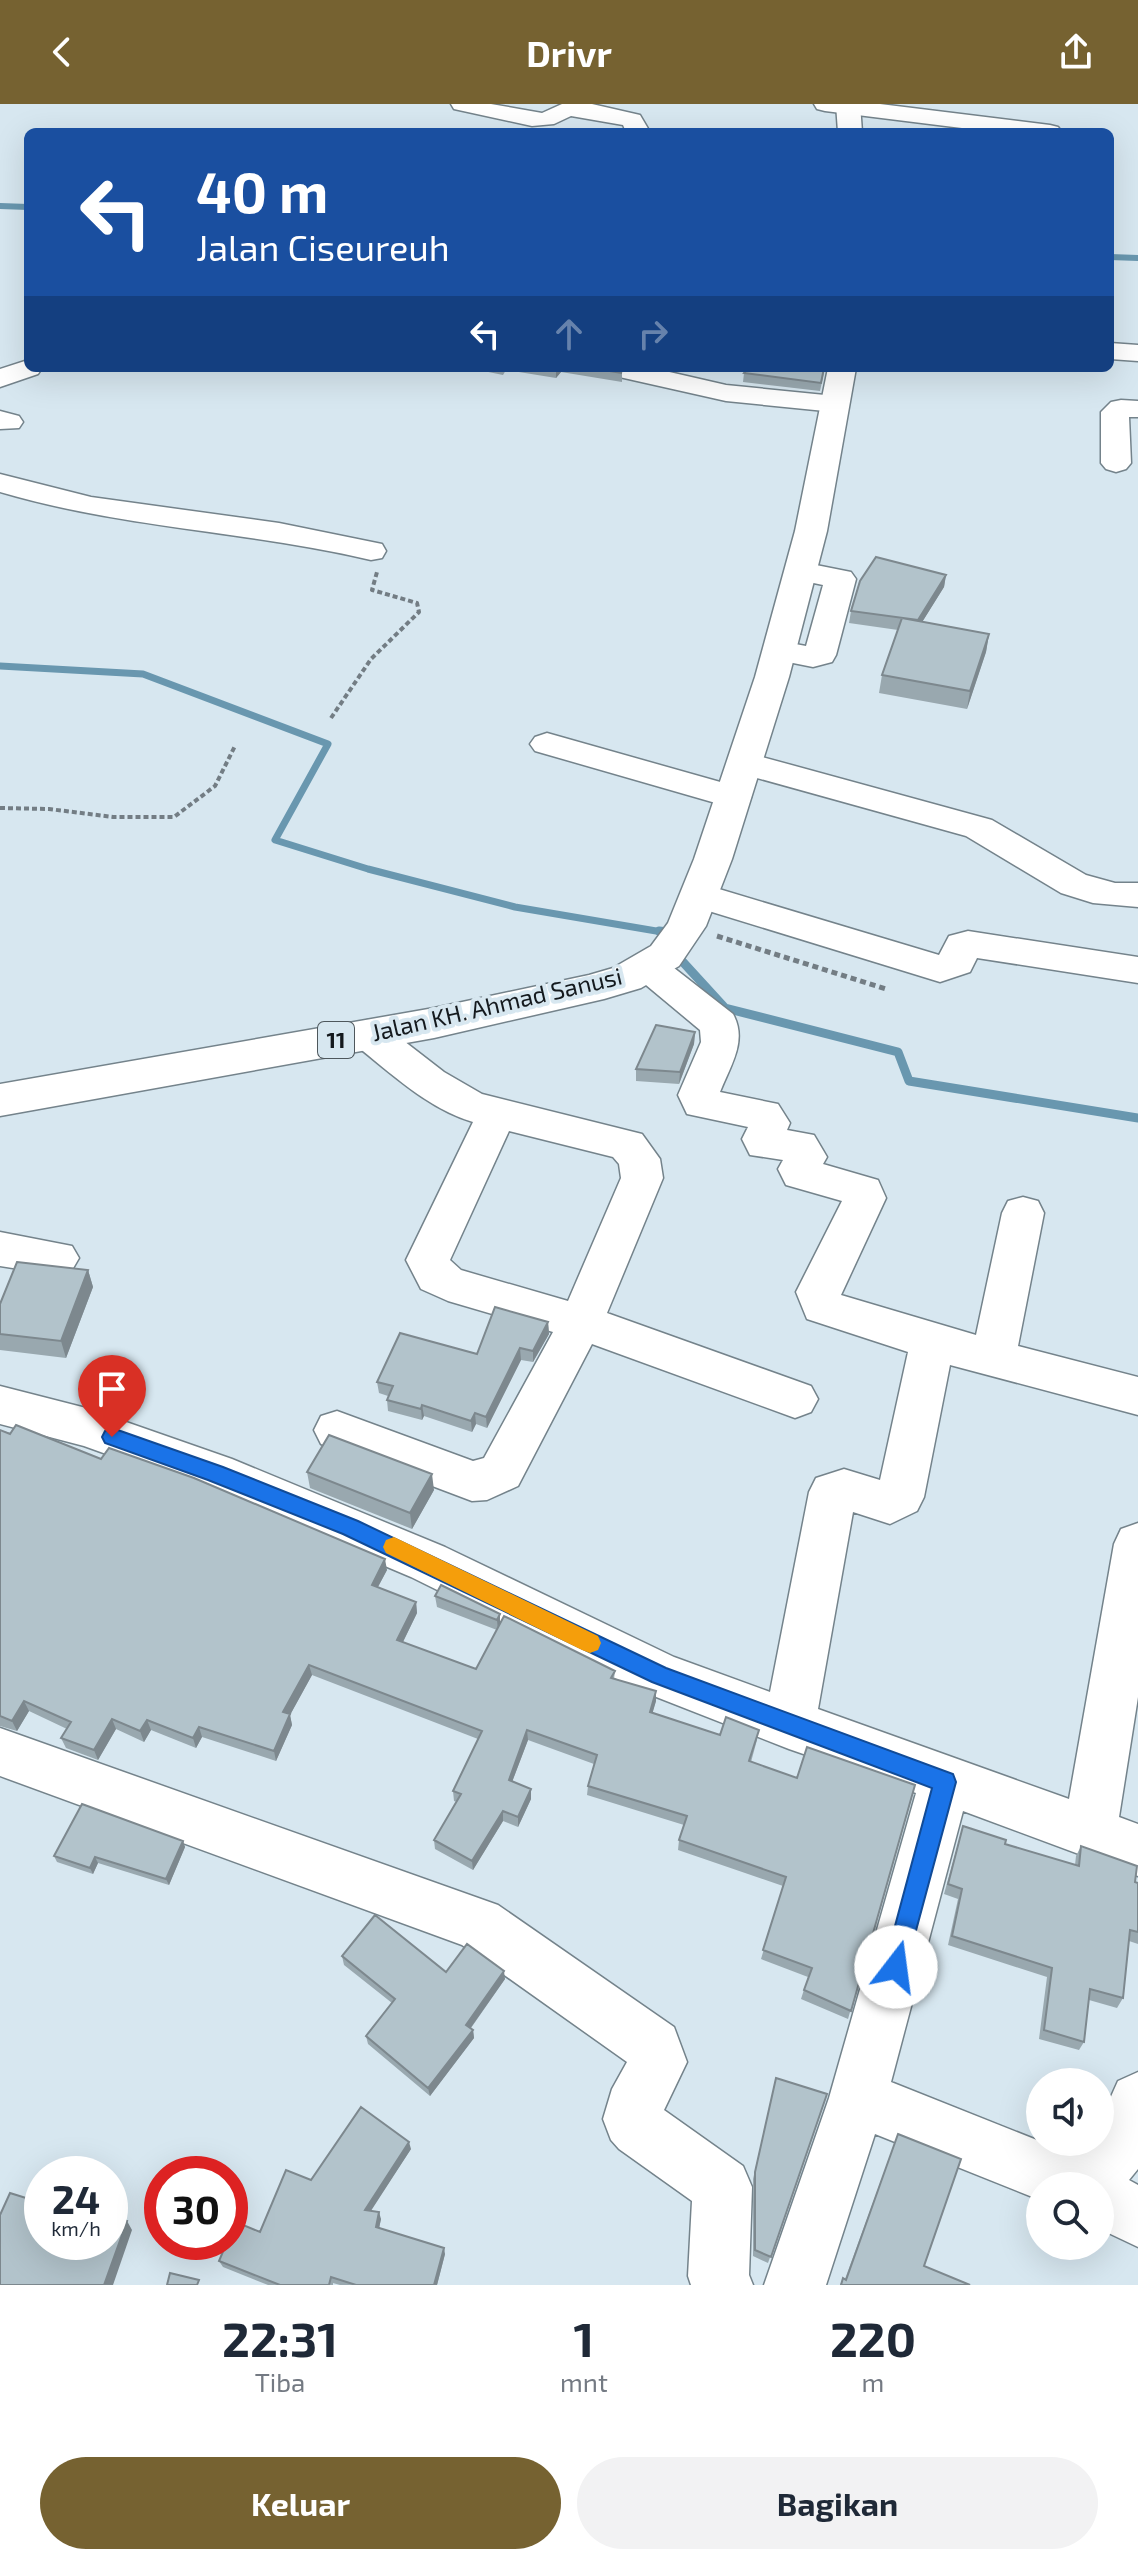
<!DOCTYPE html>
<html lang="id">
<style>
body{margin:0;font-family:"Exo 2",sans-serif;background:#f2f2f3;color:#1f2937;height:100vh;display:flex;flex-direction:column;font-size:30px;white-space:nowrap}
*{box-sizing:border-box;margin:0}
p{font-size:26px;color:#747a83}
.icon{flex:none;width:44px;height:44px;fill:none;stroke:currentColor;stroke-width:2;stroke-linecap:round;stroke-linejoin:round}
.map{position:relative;height:2181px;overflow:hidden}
.panel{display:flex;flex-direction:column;background:#fff;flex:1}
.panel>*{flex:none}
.top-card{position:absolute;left:24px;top:24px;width:1090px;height:244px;border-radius:12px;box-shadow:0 8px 32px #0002;background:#1a4fa0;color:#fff;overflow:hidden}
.controls{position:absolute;left:1026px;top:1964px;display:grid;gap:16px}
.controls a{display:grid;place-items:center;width:88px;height:88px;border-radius:50%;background:#fff;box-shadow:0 8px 32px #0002;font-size:40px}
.speed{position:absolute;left:24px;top:2052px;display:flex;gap:16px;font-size:40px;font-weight:700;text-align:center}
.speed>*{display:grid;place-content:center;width:104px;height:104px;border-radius:50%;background:#fff;box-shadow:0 8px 32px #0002;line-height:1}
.speed small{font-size:20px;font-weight:400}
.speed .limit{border:12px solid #d22;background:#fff;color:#111}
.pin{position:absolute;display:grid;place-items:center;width:68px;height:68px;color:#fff;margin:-82px -34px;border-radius:50% 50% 50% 0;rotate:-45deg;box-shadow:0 0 8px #0007}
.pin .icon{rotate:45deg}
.me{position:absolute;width:88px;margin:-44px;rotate:15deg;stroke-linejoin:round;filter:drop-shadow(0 0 6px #0008)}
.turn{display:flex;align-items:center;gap:28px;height:168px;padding:0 40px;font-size:36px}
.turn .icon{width:104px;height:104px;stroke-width:2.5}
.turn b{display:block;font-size:56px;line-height:68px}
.lanes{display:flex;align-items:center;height:76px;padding:0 40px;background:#0003;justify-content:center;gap:40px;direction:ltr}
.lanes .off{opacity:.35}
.eta{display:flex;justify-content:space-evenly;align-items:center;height:136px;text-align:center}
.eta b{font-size:48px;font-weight:700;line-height:56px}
.primary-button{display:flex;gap:16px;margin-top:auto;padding:16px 40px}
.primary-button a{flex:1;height:92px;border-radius:48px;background:#766231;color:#fff;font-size:32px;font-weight:700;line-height:92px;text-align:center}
.primary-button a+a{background:#f2f2f3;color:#1f2937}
header{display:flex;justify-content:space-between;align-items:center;height:104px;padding:0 40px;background:#766231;color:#fff;font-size:36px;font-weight:700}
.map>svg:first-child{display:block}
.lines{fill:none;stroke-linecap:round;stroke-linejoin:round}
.stream-far2{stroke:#6997af;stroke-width:6}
.stream-far1{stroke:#6997af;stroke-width:7}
.stream{stroke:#6997af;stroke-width:9}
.minor-casing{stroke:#74838b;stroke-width:3}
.highway-casing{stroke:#74838b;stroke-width:3}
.path-far1{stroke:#737d84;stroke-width:4;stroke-dasharray:5 3;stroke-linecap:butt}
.path{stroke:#737d84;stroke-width:5;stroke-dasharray:6 4;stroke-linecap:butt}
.minor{fill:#fff;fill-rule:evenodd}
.highway{fill:#fff;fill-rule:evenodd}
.wall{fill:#99a8af}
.shaded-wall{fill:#7d888e}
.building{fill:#b2c3cb;stroke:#7d888e;stroke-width:2}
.route{fill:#1a73e8;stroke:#114b97;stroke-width:2}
.slow{fill:#f59e0b}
.labels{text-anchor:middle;stroke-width:8;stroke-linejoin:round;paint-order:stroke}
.shield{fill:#d7e7f0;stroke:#4e575c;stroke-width:2}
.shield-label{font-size:22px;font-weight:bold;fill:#14191d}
.street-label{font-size:24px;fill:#14191d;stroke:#d7e7f0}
</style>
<header><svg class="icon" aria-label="back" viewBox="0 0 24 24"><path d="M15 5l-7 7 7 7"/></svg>Drivr<svg class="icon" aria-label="share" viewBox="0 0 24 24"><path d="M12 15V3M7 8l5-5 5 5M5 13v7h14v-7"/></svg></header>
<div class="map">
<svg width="1138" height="2181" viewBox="0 0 1138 2181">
<rect width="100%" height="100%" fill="#d7e7f0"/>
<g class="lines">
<path class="stream-far2" d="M0,102L28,103
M1110,153L1138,154"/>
<path class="stream-far1" d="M0,562L143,570L328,640L275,736L368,765L515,803L668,829"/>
<path class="stream" d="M659,827L668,828L670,833
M677,847L682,857L725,904L898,948L909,977L1138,1014"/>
<g class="minor-casing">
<path id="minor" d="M451,0H491L542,9L562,0H592L640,11L650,28H626L623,21L571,12L554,20L532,22L454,5Z
M814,0H880L1050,21L1058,23L1062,28H994L825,7L817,5Z
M1110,239L1138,241V257L1110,255Z
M28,256V264H42L38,270L0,283V265Z
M602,264H652L726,281L835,292L845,294L849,300L845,306L835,308L726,297L606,270Z
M1121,296L1138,297V313H1129L1131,359L1126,365L1116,368L1106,365L1101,359V308L1111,298Z
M0,307L19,312L23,318L19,324L0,325Z
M0,370L91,393L279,419L382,440L386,447L382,454L371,456C248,427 121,424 0,388Z
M801,458L851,468L856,475L836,551L832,558L813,563L768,554L763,547L768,540L779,537L806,542L823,481L790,474L785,467L790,460Z
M547,629L745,685L751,693L745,701L733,704L535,647L530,640L535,633Z
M744,648L992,716L1086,771L1115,779H1138V803L1093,799L1061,789L966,732L732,667L727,659L732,651Z
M699,779L939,851L949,832L968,827L1138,853V879L977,854L970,868L940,878L686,800L681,791L686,782Z
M647,849L660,853L733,910C748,937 730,962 720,988L778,1000L790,1019L787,1026L814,1031L827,1053L823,1060L878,1076L886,1094L841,1191L976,1231L1002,1109L1008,1097L1023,1093L1038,1097L1044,1109L1018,1242L1138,1273V1311L950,1261L924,1393L917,1407L890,1420L853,1408L818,1605L1069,1695L1114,1440L1121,1425L1138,1419V1593L1119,1713L1138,1720V1772L963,1707L891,1978L1072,2050L1084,2038H1100V2017L1118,1977L1138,1968V2065L1129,2076L1138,2081V2143L1100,2125V2082H1040V2096L875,2030L826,2181H764L829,1994L916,1689L789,1645L641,1587L411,1473L198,1383L84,1342L0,1320V1282L86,1304L232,1355L445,1443L674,1553L770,1588L809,1388L816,1374L844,1365L880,1376L908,1248L807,1215L796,1188L842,1097L786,1081L778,1065L783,1056L750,1051L742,1035L748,1023L687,1010L678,991L701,938L700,926L634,871L628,862L634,853Z
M368,916L382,920L444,968L482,990L642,1030L660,1055L663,1074L607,1209L811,1282L818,1295L811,1308L795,1314L592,1240L518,1382L487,1396L472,1397L321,1340L314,1326L321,1312L337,1307L473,1357L484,1354L553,1228L448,1197L421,1185L406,1156L473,1018C428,1005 390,968 354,940L348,930L354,920ZM509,1027L613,1053L619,1060L621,1074L568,1197L461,1166L450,1156Z
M0,1128L72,1142L79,1154L72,1166L57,1171L0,1162Z
M0,1624L498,1801L674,1923L687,1958L664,2006L743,2062L752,2083L749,2171L753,2181H691L688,2172L692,2097L619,2045L611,2036L603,2015L612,1985L627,1958L462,1841L0,1672Z"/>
</g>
<g class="highway-casing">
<path id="highway" d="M836,0H860L862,28H838Z
M828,264H856L827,427L789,573L732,755L706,822L679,862L641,884L604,895L434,934L0,1012V980L434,904L589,871L613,864L651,842L668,819L694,755L755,573L795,427Z"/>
</g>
<path class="path-far1" d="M331,614L371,555L419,508L417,499L372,486L377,468
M0,704L49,705L113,713H174L215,682L235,642"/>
<path class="path" d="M717,832L886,885"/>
<use href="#minor" class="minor"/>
<use href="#highway" class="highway"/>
</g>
<path class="wall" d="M469,264H606L622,269V278L561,268L556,274L506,266L503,271Z
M733,264H825L820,287L743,278L744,269L745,267Z
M946,471L944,483L922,518L989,530L986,548L967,605L879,589L882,571L898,526L849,519L851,507Z
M695,928L694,940L679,980L636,977V965Z
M88,1166L93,1183L66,1254L0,1246V1200Z
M548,1218L549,1230L533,1258L521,1256L487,1324L476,1320L472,1328L424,1312L422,1316L388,1307L387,1296L388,1292L379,1289L377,1278L477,1250Z
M0,1326L101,1355L387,1466L378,1483L416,1498L417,1509L403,1538L476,1565L497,1526L437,1503L435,1492L500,1510V1519L615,1567L614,1575L656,1587V1597L652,1609L720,1631L757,1636L751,1658L797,1674L915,1681L848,1915L801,1895L808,1873L761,1855L783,1782L678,1746L679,1736L684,1721L587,1691L588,1682L594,1660L528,1636L512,1678L531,1695L518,1723L503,1717L473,1766L435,1745L434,1736L457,1698L454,1697L453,1687L478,1635L312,1571L290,1611L292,1621L276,1657L202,1633L196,1644L151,1626L144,1638L116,1625L98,1656L66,1644L61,1634L67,1625L29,1607L17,1627L0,1622Z
M307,1368L434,1386L412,1425L310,1384Z
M963,1722L1005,1740L1075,1761L1076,1752L1081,1742L1138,1779V1840L1129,1837L1123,1894L1117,1904L1089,1896L1084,1938L1079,1946L1039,1935L1047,1873L948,1841L958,1795L944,1790Z
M183,1737L185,1743L169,1781L98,1759L93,1770L57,1758L54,1752Z
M342,1852L446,1868L505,1875L471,1924L473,1926L474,1934L430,1992L368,1940L366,1932L392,1899L344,1861Z
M776,1974L827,1990L768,2159L753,2152V2075Z
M898,2030L924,2162L970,2181H840L843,2174L845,2175Z
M411,2045L370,2107L381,2115L379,2124L445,2150L437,2181H340L333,2179V2181H268L223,2163L219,2157L260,2128L311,2076Z"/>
<path class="shaded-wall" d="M557,264H561V268L556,274V266Z
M946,471L944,483L916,528L918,516Z
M989,530L986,548L967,605L970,587Z
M695,928L694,940L679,980L680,968Z
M88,1166L93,1183L66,1254L61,1237Z
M548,1218L549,1230L533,1258V1247Z
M520,1244L521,1256L487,1324L486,1313Z
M422,1301L424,1312L422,1316L421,1305Z
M475,1309L476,1320L472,1328L471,1317Z
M432,1370L434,1386L412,1425L410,1409Z
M385,1455L387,1466L373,1492L372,1481Z
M416,1498L417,1509L399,1546L397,1536Z
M500,1510V1521L498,1527L497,1516Z
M309,1561L312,1571L290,1611L292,1621L276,1657L274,1647L283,1608Z
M656,1587V1597L650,1618V1608Z
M24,1597L29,1607L17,1627L12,1617Z
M112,1615L116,1625L98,1656L94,1646Z
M147,1616L151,1626L144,1638L140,1627Z
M199,1623L202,1633L196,1644L193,1634Z
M527,1626L528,1636L509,1686V1676Z
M531,1685V1695L518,1723V1713Z
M503,1707V1717L473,1766L472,1757Z
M183,1737L185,1743L169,1781L166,1775Z
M95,1753L98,1759L93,1770L90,1764Z
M504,1867L505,1875L467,1929L466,1921Z
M473,1926L474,1934L430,1992L428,1984Z
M409,2038L411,2045L367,2113L365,2106Z
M379,2108L381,2115L378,2129L376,2123Z
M127,2117L132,2126L113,2181H104Z
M444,2144L445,2150L437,2181H434Z"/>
<path class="building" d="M591,264H606L622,269Z
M748,264H824L821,279L744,269Z
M876,453L946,471L918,516L851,507L860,477Z
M902,514L989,530L970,587L882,571Z
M656,921L695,928L680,968L636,965Z
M17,1158L88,1166L61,1237L0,1230V1200Z
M495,1203L548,1218L533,1247L520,1244L486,1313L475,1309L471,1317L422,1301L421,1305L387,1296L393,1282L377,1278L400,1229L477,1250Z
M16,1321L101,1355L109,1344L194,1374L385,1455L372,1481L416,1498L397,1536L476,1565L504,1512L615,1567L611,1574L656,1587L650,1608L720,1631L726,1613L759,1626L749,1657L797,1674L807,1643L915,1681L851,1907L804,1886L812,1864L763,1846L786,1773L679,1736L687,1712L588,1682L597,1651L527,1626L509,1676L531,1685L518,1713L503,1707L472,1757L434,1736L461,1690L453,1687L482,1627L309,1561L283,1608L290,1610L274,1647L199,1623L193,1634L147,1616L140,1627L112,1615L94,1646L61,1634L71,1618L24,1597L12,1617L0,1612V1326L10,1330Z
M329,1331L432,1370L410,1409L307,1368Z
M441,1481L500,1510L497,1516L435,1492Z
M82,1700L183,1737L166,1775L95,1753L90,1764L54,1752Z
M963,1722L1006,1736L1005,1740L1079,1762L1081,1742L1137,1762L1135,1778L1138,1779V1828L1130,1826L1123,1894L1090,1885L1084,1938L1044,1926L1052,1864L952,1832L962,1785L948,1780Z
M375,1811L446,1868L467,1840L504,1867L466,1921L473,1926L428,1984L366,1932L395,1895L342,1852Z
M776,1974L827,1990L771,2153L755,2146V2068Z
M361,2003L409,2038L365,2106L379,2108L376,2123L444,2144L434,2181H356L331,2173L329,2181H280L219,2157L227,2138H230V2132L236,2118L260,2128L286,2066L311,2076Z
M898,2030L961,2055L924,2162L970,2181H841L843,2174L846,2176Z
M10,2089L42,2099V2138H110V2113L127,2117L104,2181H0V2111Z
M170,2169L199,2176L197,2181H167Z"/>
<path class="route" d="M112,1324L223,1363L358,1417L666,1564L953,1670L956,1678L904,1871L896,1875L887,1871L884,1863L932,1684L652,1578L343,1430L208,1376L105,1339L102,1333L105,1327Z"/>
<path class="slow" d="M394,1433L598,1532L601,1539L598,1546L590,1549L582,1546L386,1449L383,1443L386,1436Z"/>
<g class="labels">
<rect class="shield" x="318" y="918" width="36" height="36" rx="6"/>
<g class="shield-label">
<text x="336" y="944">11</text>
</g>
<g class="street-label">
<text transform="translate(497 901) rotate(-13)" y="8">Jalan KH. Ahmad Sanusi</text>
</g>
</g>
</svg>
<div class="controls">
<a><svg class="icon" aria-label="sound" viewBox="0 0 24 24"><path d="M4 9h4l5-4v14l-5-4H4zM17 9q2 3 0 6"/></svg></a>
<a><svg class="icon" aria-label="search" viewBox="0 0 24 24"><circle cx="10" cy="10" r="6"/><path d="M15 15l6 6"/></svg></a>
</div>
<div class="speed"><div>24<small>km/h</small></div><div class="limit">30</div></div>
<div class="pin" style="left:112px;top:1333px;background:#d93025"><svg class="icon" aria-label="arrive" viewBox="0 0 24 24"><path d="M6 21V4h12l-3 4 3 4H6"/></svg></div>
<svg class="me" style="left:896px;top:1863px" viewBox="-20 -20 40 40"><circle r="19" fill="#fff"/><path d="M0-13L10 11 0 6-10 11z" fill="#1a73e8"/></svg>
<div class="top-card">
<div class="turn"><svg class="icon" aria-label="left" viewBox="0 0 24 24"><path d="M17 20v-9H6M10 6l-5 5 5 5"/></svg><div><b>40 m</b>Jalan Ciseureuh</div></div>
<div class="lanes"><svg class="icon" aria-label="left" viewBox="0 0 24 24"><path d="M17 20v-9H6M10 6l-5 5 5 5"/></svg><svg class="icon off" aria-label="ahead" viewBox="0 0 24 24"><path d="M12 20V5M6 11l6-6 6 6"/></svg><svg class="icon off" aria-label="right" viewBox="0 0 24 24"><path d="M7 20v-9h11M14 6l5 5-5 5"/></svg></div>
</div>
</div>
<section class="panel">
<div class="eta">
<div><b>22:31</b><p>Tiba</p></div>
<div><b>1</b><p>mnt</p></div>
<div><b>220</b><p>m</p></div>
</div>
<div class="primary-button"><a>Keluar</a><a>Bagikan</a></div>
</section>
